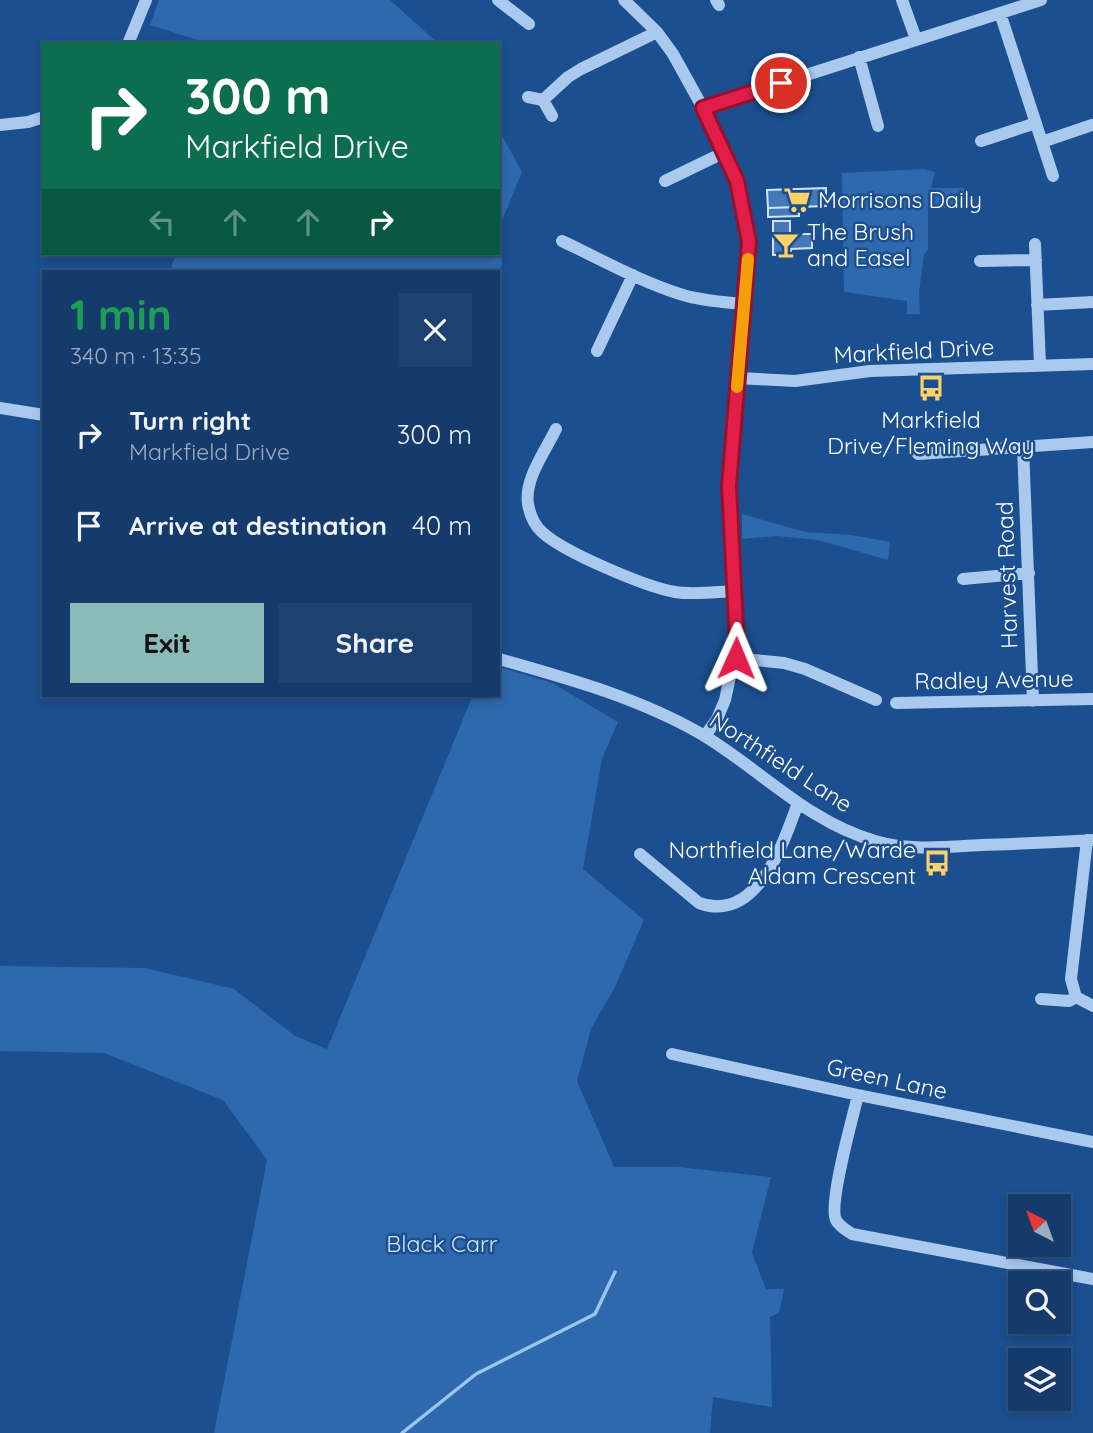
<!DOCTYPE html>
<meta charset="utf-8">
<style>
body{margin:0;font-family:Quicksand,sans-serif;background:#1d4271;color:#f1f3f6;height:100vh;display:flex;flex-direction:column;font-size:26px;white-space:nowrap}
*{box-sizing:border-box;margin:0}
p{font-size:23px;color:#9dadc1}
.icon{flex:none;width:38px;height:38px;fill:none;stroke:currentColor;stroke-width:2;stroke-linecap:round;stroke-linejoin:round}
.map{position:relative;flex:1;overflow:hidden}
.drawer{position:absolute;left:42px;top:270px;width:458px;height:427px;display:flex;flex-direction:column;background:#143b6b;border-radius:0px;box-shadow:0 4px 10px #0003,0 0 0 2px #33557e}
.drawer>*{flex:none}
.guide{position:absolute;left:42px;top:42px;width:458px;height:214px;border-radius:0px;box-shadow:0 4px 10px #0003,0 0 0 2px #33557e;background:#0b6e4f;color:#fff;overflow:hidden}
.needle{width:46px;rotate:319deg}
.fabs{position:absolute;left:1008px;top:1194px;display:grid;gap:14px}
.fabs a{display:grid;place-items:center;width:63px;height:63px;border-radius:0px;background:#143b6b;box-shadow:0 4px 10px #0003,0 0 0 2px #33557e;font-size:35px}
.pin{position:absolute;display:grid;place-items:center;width:60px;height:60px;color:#fff;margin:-30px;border:4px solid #fff;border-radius:50%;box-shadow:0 2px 7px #0007}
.me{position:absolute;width:77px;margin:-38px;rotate:1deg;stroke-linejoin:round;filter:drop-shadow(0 0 5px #0008)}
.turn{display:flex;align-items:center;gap:24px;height:147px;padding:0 28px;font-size:32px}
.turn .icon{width:91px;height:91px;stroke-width:2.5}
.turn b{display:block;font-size:49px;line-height:60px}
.lanes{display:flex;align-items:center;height:66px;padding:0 28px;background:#0003;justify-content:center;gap:35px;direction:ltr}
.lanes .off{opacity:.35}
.round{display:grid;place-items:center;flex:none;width:74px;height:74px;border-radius:0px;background:#1d4271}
.head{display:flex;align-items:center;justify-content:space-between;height:119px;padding:0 28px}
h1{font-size:42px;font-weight:800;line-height:52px;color:#1e9e55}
.cta{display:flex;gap:14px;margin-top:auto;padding:14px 28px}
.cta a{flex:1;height:80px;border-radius:0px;background:#8bbbb9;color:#111;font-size:28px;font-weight:800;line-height:80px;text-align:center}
.cta a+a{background:#1d4271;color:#f1f3f6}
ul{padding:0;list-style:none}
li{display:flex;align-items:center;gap:21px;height:91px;padding:0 28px}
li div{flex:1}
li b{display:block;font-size:26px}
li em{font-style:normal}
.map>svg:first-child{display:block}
.green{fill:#2e69ad}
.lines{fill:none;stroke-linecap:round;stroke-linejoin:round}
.stream{stroke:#9cc4f0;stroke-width:3.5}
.building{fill:#4478b7;stroke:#cfe3fa;stroke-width:2}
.minor{stroke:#a9c9ee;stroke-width:12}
.route-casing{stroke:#92132f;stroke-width:18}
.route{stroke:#e11d48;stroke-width:12}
.slow{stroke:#f59e0b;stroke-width:12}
.labels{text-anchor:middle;stroke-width:5;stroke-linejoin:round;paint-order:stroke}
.poi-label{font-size:23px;fill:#fff;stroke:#1b4f8f;text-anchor:start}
.street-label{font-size:23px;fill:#fff;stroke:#1b4f8f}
.park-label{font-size:23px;fill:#cfe3fa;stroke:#1b4f8f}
</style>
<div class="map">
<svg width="1093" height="1433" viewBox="0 0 1093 1433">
<rect width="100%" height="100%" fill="#1b4f8f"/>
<path class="green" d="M159,0H390L439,44H210L150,25Z
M499,130L522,172L499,228L502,265L499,271H170L176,254H499Z
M924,169L935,172L931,188H964L965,207L928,209V249L924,255L919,292L920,314H907V301L844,292L842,173Z
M742,514L805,532L851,535L890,542L888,560L818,540L777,536L742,539Z
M499,667L552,683L618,722L602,759L583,869L644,920L615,987L591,1029L577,1081L614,1167H678L771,1177L752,1253L766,1289H784L779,1313L770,1317L772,1407L713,1397L710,1433H214L267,1160L223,1100L104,1053L0,1051V966L145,968L234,989L295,1036L327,1049L473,695H499Z"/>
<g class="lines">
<path class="stream" d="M402,1433L476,1374L595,1314L615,1272"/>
</g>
<path class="building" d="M826,188V206L768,208L767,190Z
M799,207V216L768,217V208Z
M773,221H790V234H812V248L791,249V255H773Z"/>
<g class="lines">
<path class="minor" d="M498,0L529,24
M624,0L657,32L673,54L714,128L737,181L749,242L729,486L737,644L725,700L717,719L705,736
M716,0L719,5
M902,0L916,39
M1000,13L1053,176
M128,44L146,0
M859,57L878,126
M528,97L543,100L552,116
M543,100L568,77L581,69L657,32
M703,108L1041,0
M0,125L28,122L44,117
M981,141L1036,123
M1042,142L1092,125
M665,181L725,152
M562,241C602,260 641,282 683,295C703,301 723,302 743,304
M1035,244L1040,365
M980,261L1036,260
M1037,305L1093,302
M597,351L633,275
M738,378L795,381L870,371L1093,364
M0,408L44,415
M556,429C546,450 524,479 528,504C530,515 534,525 542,532C563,552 646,587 675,592C694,595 714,592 734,591
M1023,447L1033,701
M918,454L1093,442
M963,579L1029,573
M736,658L784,663L805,669L876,700
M499,659C570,679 639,698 703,735C761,770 808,822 875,841C909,851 946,847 981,845C1018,844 1056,842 1093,840
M896,703L1093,699
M1087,840L1071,979L1076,997L1093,1006
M640,854L699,903C757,924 783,844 798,803
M1041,999L1069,1001L1076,997
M672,1054L858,1095L1093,1142
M858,1095C853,1117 828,1204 836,1220C839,1226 846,1230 852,1234L1093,1279"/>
</g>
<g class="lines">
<g class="route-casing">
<path id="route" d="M736,658L737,644L729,486L749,242L737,181L703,108L781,83"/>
</g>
<use href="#route" class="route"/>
<path class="slow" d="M737,387L748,259"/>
</g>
<defs>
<g id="supermarket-bare" transform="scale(2.1)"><path d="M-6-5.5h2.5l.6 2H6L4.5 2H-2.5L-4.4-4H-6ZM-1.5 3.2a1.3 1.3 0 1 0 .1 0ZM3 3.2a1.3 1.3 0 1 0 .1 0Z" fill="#ffd166" stroke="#1b4f8f" stroke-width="2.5" paint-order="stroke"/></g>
<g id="bar-bare" transform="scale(2.1)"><path d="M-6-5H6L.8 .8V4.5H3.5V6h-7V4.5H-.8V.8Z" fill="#ffd166" stroke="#1b4f8f" stroke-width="2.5" paint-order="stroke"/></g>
<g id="bus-bare" transform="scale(2.1)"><path d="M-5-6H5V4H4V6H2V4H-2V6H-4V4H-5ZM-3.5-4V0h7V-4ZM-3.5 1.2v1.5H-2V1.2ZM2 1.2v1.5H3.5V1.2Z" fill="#ffd166" stroke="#1b4f8f" stroke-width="2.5" paint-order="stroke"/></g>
</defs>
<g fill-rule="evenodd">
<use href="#supermarket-bare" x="797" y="200"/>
<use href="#bar-bare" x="786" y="245"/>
<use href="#bus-bare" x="931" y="388"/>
<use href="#bus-bare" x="937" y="863"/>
</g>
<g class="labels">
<g class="poi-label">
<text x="818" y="208">Morrisons Daily</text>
<text x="807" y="240">The Brush<tspan x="807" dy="26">and Easel</tspan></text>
<text x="931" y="428" text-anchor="middle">Markfield<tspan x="931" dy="26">Drive/Fleming Way</tspan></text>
<text x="916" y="858" text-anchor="end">Northfield Lane/Warde<tspan x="916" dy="26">Aldam Crescent</tspan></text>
</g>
<g class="street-label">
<text transform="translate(914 351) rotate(-3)" y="8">Markfield Drive</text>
<text transform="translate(1007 575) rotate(-92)" y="8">Harvest Road</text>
<text transform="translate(994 680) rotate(-1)" y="8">Radley Avenue</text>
<text transform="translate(781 762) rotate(33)" y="8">Northfield Lane</text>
<text transform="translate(887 1079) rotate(12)" y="8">Green Lane</text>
</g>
<g class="park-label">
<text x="442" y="1252">Black Carr</text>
</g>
</g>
</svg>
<div class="fabs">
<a><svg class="needle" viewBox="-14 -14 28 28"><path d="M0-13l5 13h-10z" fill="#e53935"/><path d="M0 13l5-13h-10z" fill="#9dadc1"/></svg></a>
<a><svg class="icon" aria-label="search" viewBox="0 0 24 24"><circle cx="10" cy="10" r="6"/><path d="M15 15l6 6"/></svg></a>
<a><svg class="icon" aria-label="layers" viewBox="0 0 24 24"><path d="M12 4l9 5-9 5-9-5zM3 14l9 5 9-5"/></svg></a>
</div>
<div class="pin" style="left:781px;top:83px;background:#d93025"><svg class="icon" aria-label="arrive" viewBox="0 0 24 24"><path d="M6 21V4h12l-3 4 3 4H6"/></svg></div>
<svg class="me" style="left:736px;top:658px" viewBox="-20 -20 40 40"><path d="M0-17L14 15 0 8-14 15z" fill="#e11d48" stroke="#fff" stroke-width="4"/></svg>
<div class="guide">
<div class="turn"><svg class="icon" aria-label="right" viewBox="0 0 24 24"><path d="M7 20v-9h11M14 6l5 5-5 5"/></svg><div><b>300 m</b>Markfield Drive</div></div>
<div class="lanes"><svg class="icon off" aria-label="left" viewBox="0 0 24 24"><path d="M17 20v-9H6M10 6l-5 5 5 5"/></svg><svg class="icon off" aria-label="ahead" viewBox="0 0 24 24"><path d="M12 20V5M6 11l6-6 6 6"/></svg><svg class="icon off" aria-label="ahead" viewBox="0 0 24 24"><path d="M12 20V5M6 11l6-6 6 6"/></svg><svg class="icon" aria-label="right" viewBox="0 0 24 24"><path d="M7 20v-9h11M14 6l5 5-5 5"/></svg></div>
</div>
<section class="drawer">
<div class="head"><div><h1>1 min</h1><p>340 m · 13:35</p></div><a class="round"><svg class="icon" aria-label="close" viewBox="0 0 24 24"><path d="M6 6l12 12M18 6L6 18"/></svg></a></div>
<ul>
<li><svg class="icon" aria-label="right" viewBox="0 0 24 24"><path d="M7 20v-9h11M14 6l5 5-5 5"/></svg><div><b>Turn right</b><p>Markfield Drive</p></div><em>300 m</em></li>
<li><svg class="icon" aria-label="arrive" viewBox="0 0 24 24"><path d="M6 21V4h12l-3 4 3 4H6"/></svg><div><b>Arrive at destination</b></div><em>40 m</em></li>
</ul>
<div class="cta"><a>Exit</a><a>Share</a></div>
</section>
</div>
